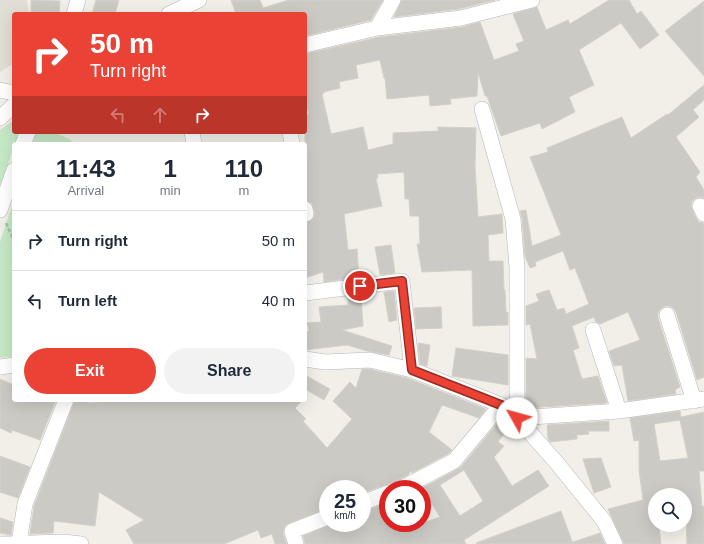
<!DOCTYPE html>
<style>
body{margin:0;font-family:Arial,sans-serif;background:#f2f2f3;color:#1f2937;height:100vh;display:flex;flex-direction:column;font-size:15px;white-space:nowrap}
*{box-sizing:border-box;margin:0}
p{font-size:13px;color:#747a83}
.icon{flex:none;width:22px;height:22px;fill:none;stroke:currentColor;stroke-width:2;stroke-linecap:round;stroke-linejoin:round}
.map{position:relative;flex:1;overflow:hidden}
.sheet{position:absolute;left:12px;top:142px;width:295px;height:260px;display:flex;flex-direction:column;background:#fff;border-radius:4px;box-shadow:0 4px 16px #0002}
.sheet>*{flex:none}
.top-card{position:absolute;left:12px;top:12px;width:295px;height:122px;border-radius:4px;box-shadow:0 4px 16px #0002;background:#ea4335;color:#fff;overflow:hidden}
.tools{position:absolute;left:648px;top:488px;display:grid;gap:8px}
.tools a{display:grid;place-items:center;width:44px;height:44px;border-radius:50%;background:#fff;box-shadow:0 4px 16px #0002;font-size:20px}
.speed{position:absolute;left:319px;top:480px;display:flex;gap:8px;font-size:20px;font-weight:700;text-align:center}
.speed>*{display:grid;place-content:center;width:52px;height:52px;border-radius:50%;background:#fff;box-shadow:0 4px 16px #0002;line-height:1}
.speed small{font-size:10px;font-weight:400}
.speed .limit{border:6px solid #d22;background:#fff;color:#111}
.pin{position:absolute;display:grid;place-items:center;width:34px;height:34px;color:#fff;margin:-17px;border:2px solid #fff;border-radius:50%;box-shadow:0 1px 4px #0007}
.me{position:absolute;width:44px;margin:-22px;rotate:308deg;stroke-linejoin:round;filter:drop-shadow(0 0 3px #0008)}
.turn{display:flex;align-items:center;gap:14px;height:84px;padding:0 12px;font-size:18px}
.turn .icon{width:52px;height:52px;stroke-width:2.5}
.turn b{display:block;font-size:28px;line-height:34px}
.lanes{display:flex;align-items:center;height:38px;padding:0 12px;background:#0003;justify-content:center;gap:20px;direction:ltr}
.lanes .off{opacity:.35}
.eta{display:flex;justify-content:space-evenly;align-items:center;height:68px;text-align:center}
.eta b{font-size:24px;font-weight:700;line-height:28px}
.cta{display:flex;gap:8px;margin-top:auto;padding:8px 12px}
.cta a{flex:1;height:46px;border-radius:24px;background:#ea4335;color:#fff;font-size:16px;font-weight:700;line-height:46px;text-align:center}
.cta a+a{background:#f2f2f3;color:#1f2937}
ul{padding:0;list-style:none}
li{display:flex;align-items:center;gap:12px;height:60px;padding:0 12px;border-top:1px solid #e0e1e3}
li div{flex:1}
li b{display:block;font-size:15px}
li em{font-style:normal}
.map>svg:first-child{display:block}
.education{fill:#e1ded6}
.green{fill:#c5e8c5}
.building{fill:#cccac5;stroke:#d6d1c6;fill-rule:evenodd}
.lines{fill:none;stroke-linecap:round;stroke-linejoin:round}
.minor-casing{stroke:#b5b8bc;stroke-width:16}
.path{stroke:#9cc7a9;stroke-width:2.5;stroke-dasharray:4 2;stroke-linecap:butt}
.minor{stroke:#fff;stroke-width:15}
.route-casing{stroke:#982c22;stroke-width:10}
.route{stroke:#ea4335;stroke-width:7}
</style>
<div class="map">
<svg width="704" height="544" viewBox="0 0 704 544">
<rect width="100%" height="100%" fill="#f1efe8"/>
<path class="education" d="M0,0H27L29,14H14V63L0,72Z"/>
<path class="green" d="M14,120V132H17L18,136L0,186V130Z
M35,132H54L71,140L72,144H32Z
M14,200V356L0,358V242Z"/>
<path class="building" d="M31,0L60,1L59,14H31Z
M96,0H119L115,14H92Z
M231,0H260L263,8L289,0H383L371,20L305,36V14H236Z
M402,0H495L459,9L394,17Z
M609,0H629L637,14L641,11L659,35L640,49L621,23L579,50L594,85L569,97L575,112L542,129L540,123L501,136L487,96H485L478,72L477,96L450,99L451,104L430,106L429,95L387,99L385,78H384L380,60L356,65L358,78L339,82L340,88L324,92V93L322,94L331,134L363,127L368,150L393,144V133L438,131V127L476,128L475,166L478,217L502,214L503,233L488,235L489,261H503L504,290H505L506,313L508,312V325L473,326L472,270L422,272L417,244H420L419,216H410L409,199H405L404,172L377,174L378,178L376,179L382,206L344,214L348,250L357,249L359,277L324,282L323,272L305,278V223L312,220L314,217L315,213L312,203L305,200V115L309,114L305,96V54L379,37L462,27L480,22L494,60L519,51L516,44L524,41L513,14L537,7L546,30L568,20L570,24Z
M704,1V76L665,31Z
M704,85V100L693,110L699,117L676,137L700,172L696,177L704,190V198L700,197L696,198L692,201L691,206L696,218L699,222L704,223V377L697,380L676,312L673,308L669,306H665L660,309L658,313V318L680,387L675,390L676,394L628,401L622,365L614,366L609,351L640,340L628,312L600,324L596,322L594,317L572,326L579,348L573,350L582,379L598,376L607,403L526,408V358L537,359L530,324L526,325V306L539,301L536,294L549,290L557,310L564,308L566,314L589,304L575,268L570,270L563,251L535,262L536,266L530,268L525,256L522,218L520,211L526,210L532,246L561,235L530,157L548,152L547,148L622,117L631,138L667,114L668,115Z
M391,245L395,273L380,275L375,247Z
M394,291L397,320L389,322L384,292Z
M361,295L363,326L342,330L392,346L389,355L367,351L347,345L305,350V332L309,331L307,323L321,322L319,307L348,305V297Z
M441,307L442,328L416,329L414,308Z
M418,343L430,345L427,366L420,364Z
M456,348L508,355V385L452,376Z
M362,369H369L407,378L486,409L479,418L442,405L429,432L452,450L448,454L412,473L411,471L408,475L395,481L390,484L385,485L362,493V489H328V508L289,523L285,526L283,533L287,544H275L272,534L261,538L258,530L224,544H134L126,530L144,520L99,492L95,526L54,521L53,533L30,534L34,506L75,400H89L88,403L126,400H303L295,408L306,419L303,421L327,448L352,419L333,401L350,382L356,388Z
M305,375L330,389L324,400L305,389Z
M0,379L14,385V400H56L40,440L12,430L11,433L0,428Z
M680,411L681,417L704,412V471H699L702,507L704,506V544H687L685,495H655V525H659L661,544H624L608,509L643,500L639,470V440L634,441L630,418ZM680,420L688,458L660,461L654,424Z
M501,419L512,427L510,429L508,428L498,442L504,446L494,457L512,486L538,470L549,486L464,540L466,544H305L303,536L335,523H362V512L379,506L385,523H408L409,528L440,517L422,488L461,467ZM464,470L483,501L460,516L440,485Z
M609,421V431H588L589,434L577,435V439L550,442L548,439L547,425Z
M0,456L30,467L18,498L0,492Z
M601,458L611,487L594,493L583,459Z
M561,511L573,544V542L600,533L605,544H477L476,543Z
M0,518L13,522L11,535L0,533Z"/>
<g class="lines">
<g class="minor-casing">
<path id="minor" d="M74,14L78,0
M169,14L199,0
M377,28L393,0
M305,45L377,28L461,18L532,0
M0,90L14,93
M482,109L513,219L517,267V418
M0,118L14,105
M192,132L194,144
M290,132L292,144
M23,144L28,132
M700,206L704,214
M305,209L306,214
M0,210L14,170
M305,293L402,281L412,370
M667,315L694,401
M593,330L619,411
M305,359L325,362L370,360L412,370L501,405L517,418L556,462L604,521L615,544
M0,367L14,365
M517,418L619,411L704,399
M398,489L408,485L454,461L501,405
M362,503L388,493
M19,543L25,504L66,400
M0,544L63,542L81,544
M296,544L292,531L328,517"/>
</g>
<path class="path" d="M6,223L14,241"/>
<use href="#minor" class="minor"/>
</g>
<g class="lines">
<g class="route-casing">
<path id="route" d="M360,286L402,281L412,370L501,405L517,418"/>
</g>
<use href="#route" class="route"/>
</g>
</svg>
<div class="tools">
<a><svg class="icon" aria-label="search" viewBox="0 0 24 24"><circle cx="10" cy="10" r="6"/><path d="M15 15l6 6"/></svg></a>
</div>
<div class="speed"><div>25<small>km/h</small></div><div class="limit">30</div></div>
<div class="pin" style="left:360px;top:286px;background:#d93025"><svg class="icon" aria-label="arrive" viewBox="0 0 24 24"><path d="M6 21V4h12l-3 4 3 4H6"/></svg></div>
<svg class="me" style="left:517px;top:418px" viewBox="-20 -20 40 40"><circle r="19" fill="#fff"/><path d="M0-13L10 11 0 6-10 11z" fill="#ea4335"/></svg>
<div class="top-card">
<div class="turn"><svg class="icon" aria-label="right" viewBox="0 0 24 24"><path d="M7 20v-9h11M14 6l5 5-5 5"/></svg><div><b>50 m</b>Turn right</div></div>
<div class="lanes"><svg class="icon off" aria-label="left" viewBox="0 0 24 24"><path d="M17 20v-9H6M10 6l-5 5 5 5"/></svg><svg class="icon off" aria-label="ahead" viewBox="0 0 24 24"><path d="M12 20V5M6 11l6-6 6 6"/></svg><svg class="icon" aria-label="right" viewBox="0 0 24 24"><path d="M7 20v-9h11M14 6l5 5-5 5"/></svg></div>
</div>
<section class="sheet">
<div class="eta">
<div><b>11:43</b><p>Arrival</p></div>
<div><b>1</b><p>min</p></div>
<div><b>110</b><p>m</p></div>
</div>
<ul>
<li><svg class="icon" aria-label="right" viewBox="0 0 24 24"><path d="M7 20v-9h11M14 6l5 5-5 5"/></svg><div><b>Turn right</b></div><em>50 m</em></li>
<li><svg class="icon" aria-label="left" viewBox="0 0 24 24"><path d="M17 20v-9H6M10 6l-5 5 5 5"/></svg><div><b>Turn left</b></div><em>40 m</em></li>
</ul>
<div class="cta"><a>Exit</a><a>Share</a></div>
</section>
</div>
